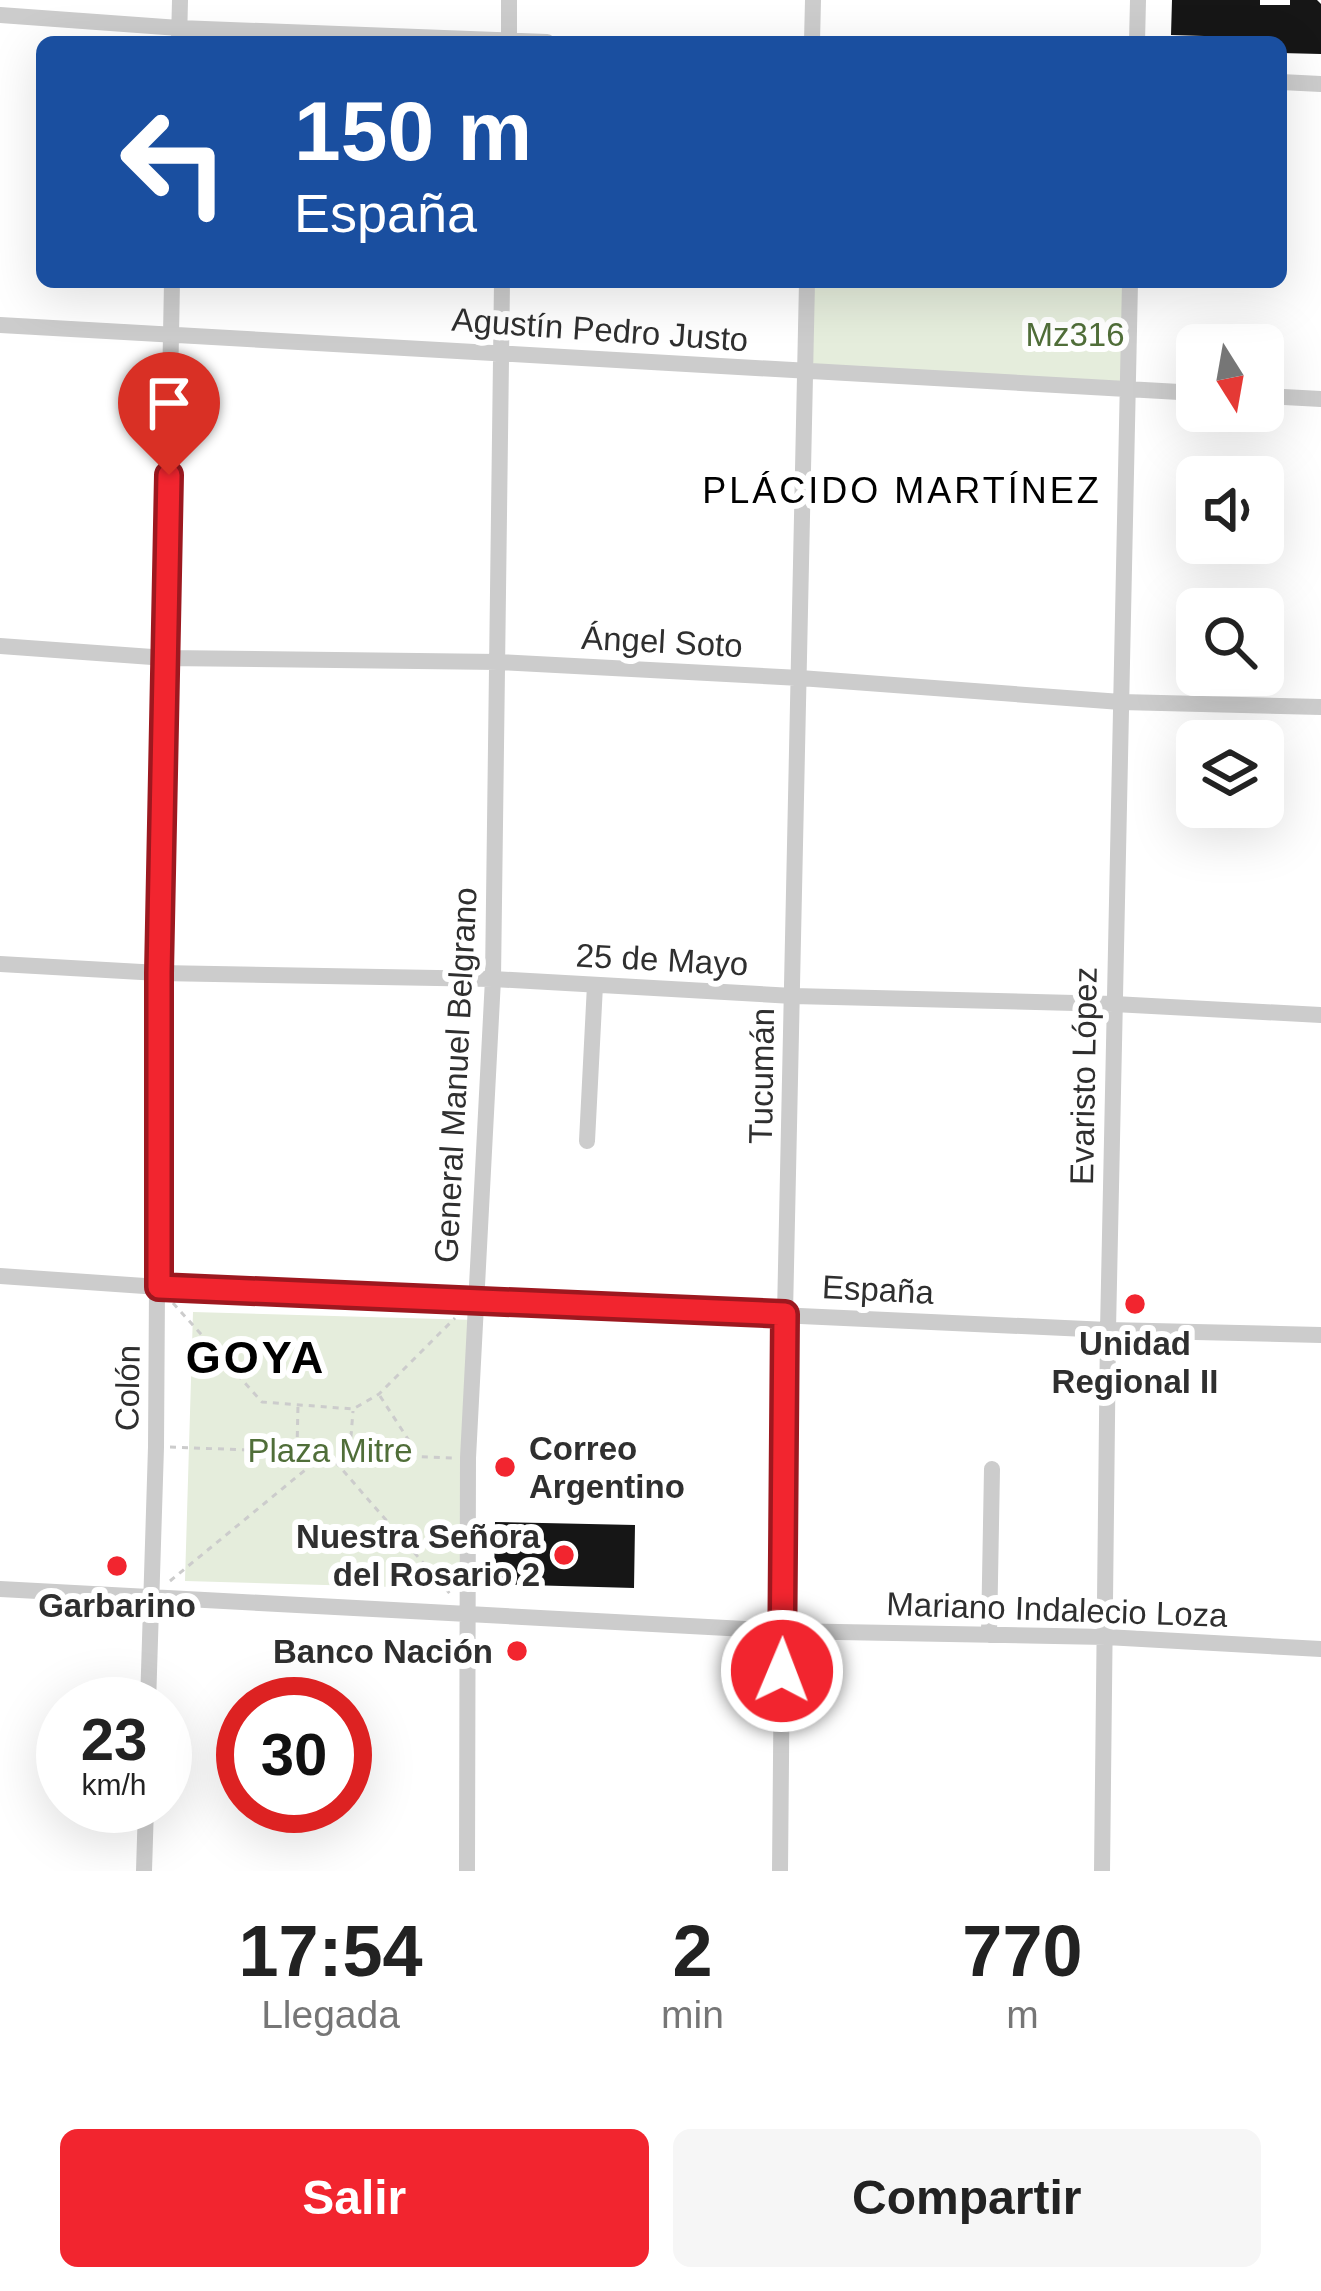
<!DOCTYPE html>
<html lang="es">
<meta charset="utf-8">
<style>
body{margin:0;font-family:Helvetica,sans-serif;background:#f6f6f6;color:#222;height:100vh;display:flex;flex-direction:column;font-size:45px;white-space:nowrap}
*{box-sizing:border-box;margin:0}
p{font-size:39px;color:#767676}
.icon{flex:none;width:66px;height:66px;fill:none;stroke:currentColor;stroke-width:2;stroke-linecap:round;stroke-linejoin:round}
.map{position:relative;height:1871px;overflow:hidden}
.sheet{display:flex;flex-direction:column;background:#fff;flex:1}
.sheet>*{flex:none}
.hud{position:absolute;left:36px;top:36px;width:1251px;height:252px;border-radius:18px;box-shadow:0 12px 48px #0002;background:#1a4fa0;color:#fff;overflow:hidden}
.needle{width:78px;rotate:169deg}
.buttons{position:absolute;left:1176px;top:324px;display:grid;gap:24px}
.buttons a{display:grid;place-items:center;width:108px;height:108px;border-radius:18px;background:#fff;box-shadow:0 12px 48px #0002;font-size:60px}
.speed{position:absolute;left:36px;top:1677px;display:flex;gap:24px;font-size:60px;font-weight:700;text-align:center}
.speed>*{display:grid;place-content:center;width:156px;height:156px;border-radius:50%;background:#fff;box-shadow:0 12px 48px #0002;line-height:1}
.speed small{font-size:30px;font-weight:400}
.speed .limit{border:18px solid #d22;background:#fff;color:#111}
.pin{position:absolute;display:grid;place-items:center;width:102px;height:102px;color:#fff;margin:-123px -51px;border-radius:50% 50% 50% 0;rotate:-45deg;box-shadow:0 0 12px #0007}
.pin .icon{rotate:45deg}
.me{position:absolute;width:132px;margin:-66px;rotate:1deg;stroke-linejoin:round;filter:drop-shadow(0 0 9px #0008)}
.turn{display:flex;align-items:center;gap:42px;height:252px;padding:0 60px;font-size:54px}
.turn .icon{width:156px;height:156px;stroke-width:2.5}
.turn b{display:block;font-size:84px;line-height:102px}
.eta{display:flex;justify-content:space-evenly;align-items:center;height:204px;text-align:center}
.eta b{font-size:72px;font-weight:800;line-height:84px}
.cta{display:flex;gap:24px;margin-top:auto;padding:24px 60px}
.cta a{flex:1;height:138px;border-radius:18px;background:#f2252f;color:#fff;font-size:48px;font-weight:800;line-height:138px;text-align:center}
.cta a+a{background:#f6f6f6;color:#222}
.map>svg:first-child{display:block}
.green{fill:#e5eddc}
.building{fill:#161616}
.lines{fill:none;stroke-linecap:round;stroke-linejoin:round}
.path{stroke:#ccc;stroke-width:3;stroke-dasharray:6 6;stroke-linecap:butt}
.minor{stroke:#ccc;stroke-width:16}
.route-casing{stroke:#9d181f;stroke-width:30}
.route{stroke:#f2252f;stroke-width:21}
.poi-dot{fill:#f2252f;stroke:#fff;stroke-width:4.5}
.labels{text-anchor:middle;stroke-width:12;stroke-linejoin:round;paint-order:stroke}
.street-label{font-size:33px;fill:#2f2f2f;stroke:#fff}
.park-label{font-size:33px;fill:#506e39;stroke:#fff}
.poi-label{font-size:33px;font-weight:bold;fill:#2f2f2f;stroke:#fff}
.neighbourhood-label{font-size:36px;letter-spacing:3px;fill:#000;stroke:#fff}
.district-label{font-size:45px;font-weight:bold;letter-spacing:3px;fill:#000;stroke:#fff}
</style>
<div class="map">
<svg width="1321" height="1871" viewBox="0 0 1321 1871">
<rect width="100%" height="100%" fill="#fff"/>
<path class="green" d="M807,282H1130L1126,389L805,373Z
M193,1312L475,1320L467,1589L185,1581Z"/>
<path class="building" d="M1172,0H1260V5H1290V0H1317L1321,4V54L1281,53V42H1271V38L1171,35Z
M495,1522L635,1525L634,1588L494,1584Z"/>
<g class="lines">
<path class="path" d="M173,1303L262,1402L353,1409L379,1394L455,1318
M380,1396L417,1453
M170,1447L454,1458
M297,1449L298,1405
M350,1449L353,1411
M170,1581L327,1452L451,1595"/>
<path class="minor" d="M509,0V42
M0,15L179,28L547,42
M179,42L180,0
M812,42L813,0
M1137,42L1138,0
M1281,82L1321,84
M0,325L1197,393
M1263,396L1321,399
M0,646L166,658L499,662L800,678L1121,702L1321,707
M0,964L159,973L493,979L793,996L1114,1004L1321,1015
M587,1141L595,985
M0,1276L159,1287L1108,1330L1321,1335
M0,1589L783,1631L1106,1637L1321,1649
M989,1635L992,1469
M148,1704L156,1447L159,973L172,282
M144,1871L146,1806
M467,1871L468,1458L493,979L502,282
M780,1871L785,1314L807,282
M1102,1871L1108,1330L1130,282"/>
</g>
<g class="lines">
<g class="route-casing">
<path id="route" d="M169,475L159,973V1287L785,1314L782,1671"/>
</g>
<use href="#route" class="route"/>
</g>
<g class="poi-dot">
<circle cx="1135" cy="1304" r="12"/>
<circle cx="505" cy="1467" r="12"/>
<circle cx="564" cy="1555" r="12"/>
<circle cx="117" cy="1566" r="12"/>
<circle cx="517" cy="1651" r="12"/>
</g>
<g class="labels">
<g class="street-label">
<text transform="translate(600 329) rotate(4)" y="12">Agustín Pedro Justo</text>
<text transform="translate(662 641) rotate(3)" y="12">Ángel Soto</text>
<text transform="translate(662 959) rotate(3)" y="12">25 de Mayo</text>
<text transform="translate(455 1075) rotate(-87)" y="12">General Manuel Belgrano</text>
<text transform="translate(761 1076) rotate(-89)" y="12">Tucumán</text>
<text transform="translate(1083 1076) rotate(-89)" y="12">Evaristo López</text>
<text transform="translate(878 1289) rotate(3)" y="12">España</text>
<text transform="translate(127 1388) rotate(-89)" y="12">Colón</text>
<text transform="translate(1057 1609) rotate(2)" y="12">Mariano Indalecio Loza</text>
</g>
<g class="park-label">
<text x="1075" y="346">Mz316</text>
<text x="330" y="1462">Plaza Mitre</text>
</g>
<g class="poi-label">
<text x="1135" y="1355">Unidad<tspan x="1135" dy="38">Regional II</tspan></text>
<text x="529" y="1460" text-anchor="start">Correo<tspan x="529" dy="38">Argentino</tspan></text>
<text x="540" y="1548" text-anchor="end">Nuestra Señora<tspan x="540" dy="38">del Rosario 2</tspan></text>
<text x="117" y="1617">Garbarino</text>
<text x="493" y="1663" text-anchor="end">Banco Nación</text>
</g>
<g class="neighbourhood-label">
<text x="902" y="503">PLÁCIDO MARTÍNEZ</text>
</g>
<g class="district-label">
<text x="256" y="1373">GOYA</text>
</g>
</g>
</svg>
<div class="buttons">
<a><svg class="needle" viewBox="-14 -14 28 28"><path d="M0-13l5 13h-10z" fill="#e53935"/><path d="M0 13l5-13h-10z" fill="#767676"/></svg></a>
<a><svg class="icon" aria-label="sound" viewBox="0 0 24 24"><path d="M4 9h4l5-4v14l-5-4H4zM17 9q2 3 0 6"/></svg></a>
<a><svg class="icon" aria-label="search" viewBox="0 0 24 24"><circle cx="10" cy="10" r="6"/><path d="M15 15l6 6"/></svg></a>
<a><svg class="icon" aria-label="layers" viewBox="0 0 24 24"><path d="M12 4l9 5-9 5-9-5zM3 14l9 5 9-5"/></svg></a>
</div>
<div class="speed"><div>23<small>km/h</small></div><div class="limit">30</div></div>
<div class="pin" style="left:169px;top:475px;background:#d93025"><svg class="icon" aria-label="arrive" viewBox="0 0 24 24"><path d="M6 21V4h12l-3 4 3 4H6"/></svg></div>
<svg class="me" style="left:782px;top:1671px" viewBox="-20 -20 40 40"><circle r="17" fill="#f2252f" stroke="#fff" stroke-width="3"/><path d="M0-11L8 9 0 5-8 9z" fill="#fff"/></svg>
<div class="hud">
<div class="turn"><svg class="icon" aria-label="left" viewBox="0 0 24 24"><path d="M17 20v-9H6M10 6l-5 5 5 5"/></svg><div><b>150 m</b>España</div></div>
</div>
</div>
<section class="sheet">
<div class="eta">
<div><b>17:54</b><p>Llegada</p></div>
<div><b>2</b><p>min</p></div>
<div><b>770</b><p>m</p></div>
</div>
<div class="cta"><a>Salir</a><a>Compartir</a></div>
</section>
